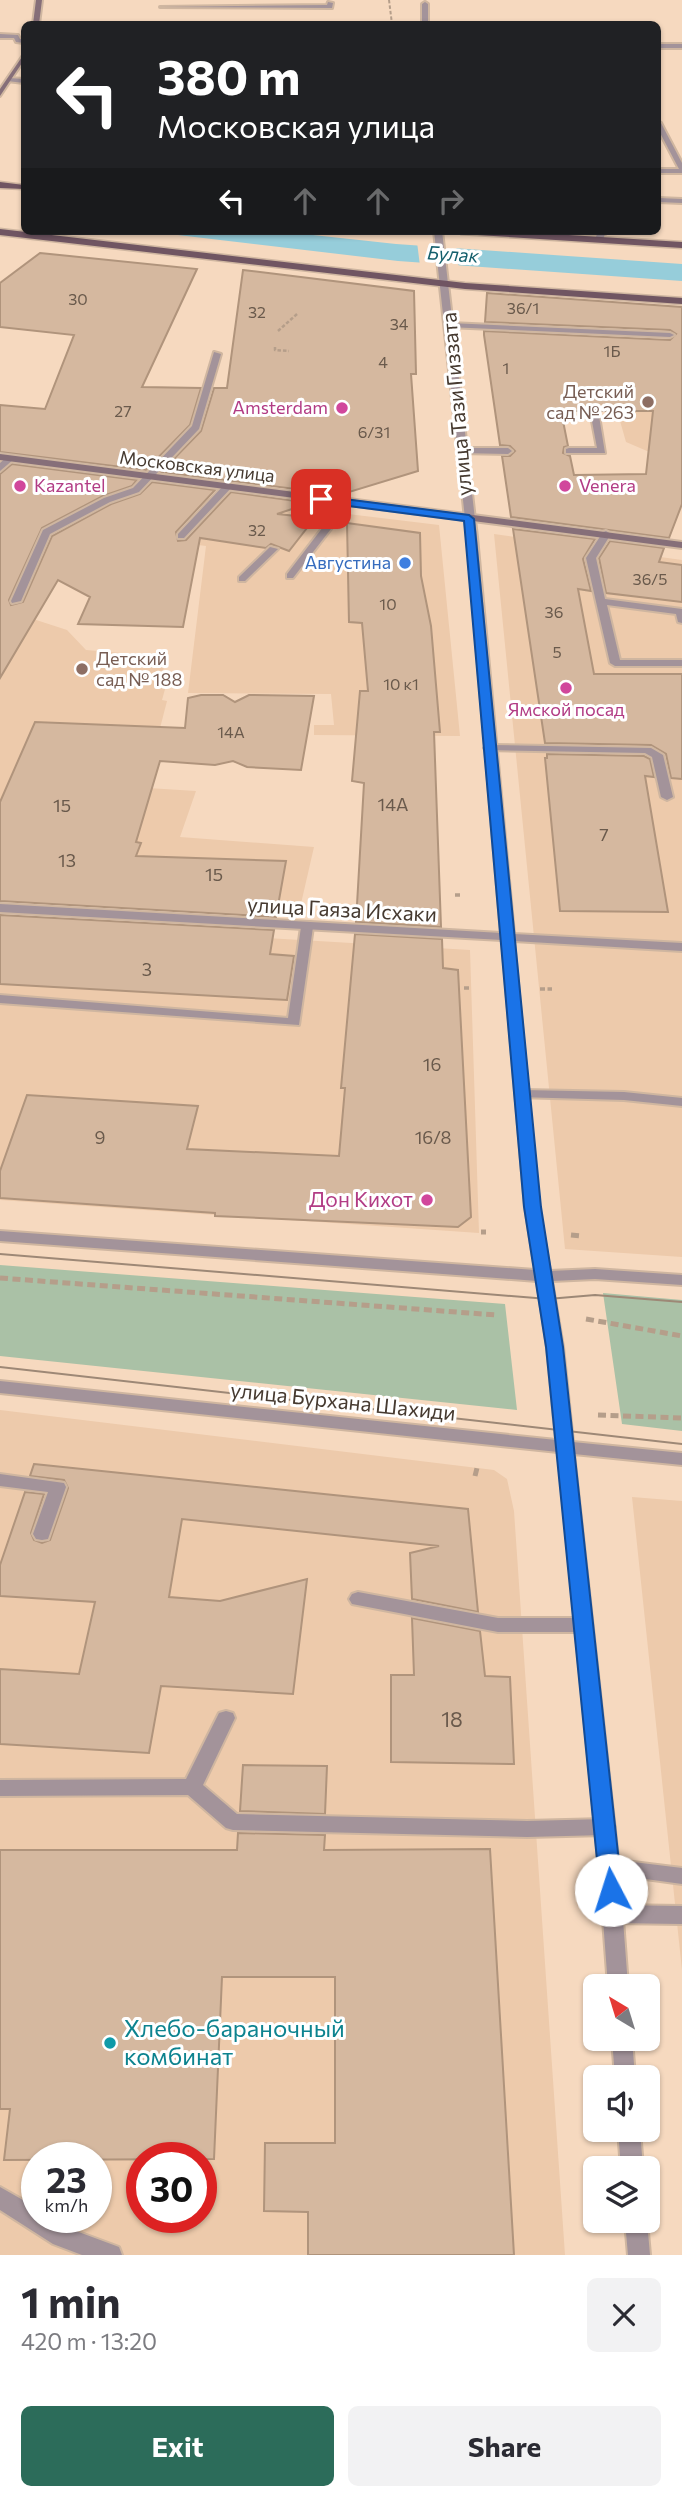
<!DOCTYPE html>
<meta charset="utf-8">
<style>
body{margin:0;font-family:Commissioner,sans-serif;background:#f2f2f3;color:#2b2b33;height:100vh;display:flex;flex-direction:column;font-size:26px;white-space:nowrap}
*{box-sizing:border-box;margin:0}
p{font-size:23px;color:#7c7c81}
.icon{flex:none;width:38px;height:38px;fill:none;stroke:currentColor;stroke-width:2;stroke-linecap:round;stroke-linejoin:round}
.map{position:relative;height:2255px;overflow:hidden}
.details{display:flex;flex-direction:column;background:#fff;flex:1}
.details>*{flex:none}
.top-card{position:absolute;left:21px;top:21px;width:640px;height:214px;border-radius:10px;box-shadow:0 2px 5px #0004;background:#202124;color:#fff;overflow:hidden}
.needle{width:46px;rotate:322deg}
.tools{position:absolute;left:583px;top:1974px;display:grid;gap:14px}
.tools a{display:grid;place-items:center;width:77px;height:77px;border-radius:10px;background:#fff;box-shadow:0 2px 5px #0004;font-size:35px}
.speed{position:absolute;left:21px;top:2142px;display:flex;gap:14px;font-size:35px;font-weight:700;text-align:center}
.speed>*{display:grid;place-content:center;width:91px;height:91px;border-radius:50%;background:#fff;box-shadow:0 2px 5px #0004;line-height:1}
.speed small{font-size:18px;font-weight:400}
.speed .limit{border:10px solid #d22;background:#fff;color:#111}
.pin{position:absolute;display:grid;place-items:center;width:60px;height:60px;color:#fff;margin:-30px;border-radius:14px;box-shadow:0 4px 10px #0006}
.me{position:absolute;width:77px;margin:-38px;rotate:355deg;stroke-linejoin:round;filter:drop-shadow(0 0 5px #0008)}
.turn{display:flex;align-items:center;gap:24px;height:147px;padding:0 21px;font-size:32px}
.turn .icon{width:91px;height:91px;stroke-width:2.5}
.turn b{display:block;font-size:49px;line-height:60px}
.lanes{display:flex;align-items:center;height:66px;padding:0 21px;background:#0003;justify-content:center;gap:35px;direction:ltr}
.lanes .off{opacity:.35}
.round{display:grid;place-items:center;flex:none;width:74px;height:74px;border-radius:10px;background:#f2f2f3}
.headline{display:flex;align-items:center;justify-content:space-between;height:119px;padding:0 21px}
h1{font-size:42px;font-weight:700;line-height:52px}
.primary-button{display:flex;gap:14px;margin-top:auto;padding:14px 21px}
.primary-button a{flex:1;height:80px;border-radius:10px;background:#2c6c5a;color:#fff;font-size:28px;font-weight:700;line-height:80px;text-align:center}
.primary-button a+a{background:#f2f2f3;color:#2b2b33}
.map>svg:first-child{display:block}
.built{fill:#edcaab;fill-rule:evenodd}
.green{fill:#aac1a6}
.water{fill:#96cdda}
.pier{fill:#f6d9bf}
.building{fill:#d5b89f;stroke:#b0947c;stroke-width:2;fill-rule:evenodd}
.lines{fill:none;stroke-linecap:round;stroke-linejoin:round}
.lane-casing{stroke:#cfb6a0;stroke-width:4}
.street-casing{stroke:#cfb6a0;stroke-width:4}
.secondary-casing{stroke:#cfb6a0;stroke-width:4}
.primary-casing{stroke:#cfb6a0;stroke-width:3}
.path-far3{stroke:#b59e8a;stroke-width:2;stroke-dasharray:3.5 2;stroke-linecap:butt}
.path-far2{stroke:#b59e8a;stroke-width:2.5;stroke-dasharray:3.5 2;stroke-linecap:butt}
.path-far1{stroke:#b59e8a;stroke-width:3.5;stroke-dasharray:5 2.5;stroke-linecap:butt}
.path{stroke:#b59e8a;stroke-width:5;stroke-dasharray:8 4.5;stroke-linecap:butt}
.lane{fill:#a3939a;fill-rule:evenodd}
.street{fill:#a3939a;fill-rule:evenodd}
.secondary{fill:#866f79;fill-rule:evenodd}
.primary{fill:#705562;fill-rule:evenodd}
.tram{stroke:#9d8876;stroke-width:2}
.route{fill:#1a73e8;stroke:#114b97;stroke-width:2}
.education-dot{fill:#8d6e63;stroke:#fff;stroke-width:2.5}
.hotel-dot{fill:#d1479c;stroke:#fff;stroke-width:2.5}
.shop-dot{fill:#3f7fe0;stroke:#fff;stroke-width:2.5}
.culture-dot{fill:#0f9aa8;stroke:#fff;stroke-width:2.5}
.labels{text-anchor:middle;stroke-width:6;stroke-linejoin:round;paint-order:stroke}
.far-number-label{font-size:16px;fill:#6a5a4c}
.far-education-label{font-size:18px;fill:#785e54;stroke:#fff;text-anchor:end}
.far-hotel-label{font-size:18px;fill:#b23c85;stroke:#fff;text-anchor:start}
.far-street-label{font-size:18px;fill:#463a30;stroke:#fff}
.far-shop-label{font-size:18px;fill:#366cbe;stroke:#fff;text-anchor:end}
.number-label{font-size:18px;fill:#6a5a4c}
.far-water-label{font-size:19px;font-style:italic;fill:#145f6c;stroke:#fff}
.street-label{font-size:21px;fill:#463a30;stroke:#fff}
.hotel-label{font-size:21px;fill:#b23c85;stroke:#fff;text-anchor:end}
.near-number-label{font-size:21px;fill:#6a5a4c}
.near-culture-label{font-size:24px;fill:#0d838f;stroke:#fff;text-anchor:start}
</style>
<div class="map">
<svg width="682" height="2255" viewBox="0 0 682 2255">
<rect width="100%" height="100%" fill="#f6d9bf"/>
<path class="built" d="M603,361L659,362L682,451H647L626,442Z
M0,472L439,525L460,736L314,735V725H334L331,694L188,693L206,546L183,543L215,509L101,494L71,523L43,541L28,561L13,560L0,591Z
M494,534L682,560V1257L565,1249Z
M0,615L27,617L67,630L86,650L167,657L160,681L167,682L162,700L167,701L159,732L100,785L196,791L180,837L314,847L300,908L0,889Z
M0,922L470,950L479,1233L0,1200Z
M0,1410L494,1470L507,1479L514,1511L565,2255H0ZM37,2158H96V2217H37ZM142,2158H201V2217H142Z
M632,1497L682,1501V1970Z"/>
<path class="green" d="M0,1265L505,1304L517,1410L0,1356Z
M603,1293L682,1300V1431L622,1424Z"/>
<path class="water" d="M144,231H276L396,244L682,264V281L398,261Z"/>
<path class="pier" d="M417,242L456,245L459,269L420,266Z"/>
<path class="building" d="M40,253L197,269L142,387L201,388L190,425L146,470L0,452V405L45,409L74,335L0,327V283Z
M243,270L414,291L416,374H411L418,471L346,493V479L334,494L161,472L201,431L214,388H227Z
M487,293L682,307V504L669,538L511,517L502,456H510L515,451L510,446L500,445L484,335V331L670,340L676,334L670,330L485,322ZM561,411H653L646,474L574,475L570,456L563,453L564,447L568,446Z
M12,464L137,480L132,486L103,496L42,528L9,600L11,605L23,602L52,536L111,504L140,494L152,482L215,490L176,532L178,541L186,540L231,492L310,503L277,514L296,516L298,525L314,519L289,551L271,544L266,548L200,538L183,627L78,624L90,597L58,580L0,678V474Z
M347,523L420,533L421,576L431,626L440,732H434L441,927L356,922L364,783L352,781L360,691H368L362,623L349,622Z
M513,529L595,539L583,559L591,591L578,589L594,674H682V779L671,778L666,754L651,745L545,743Z
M610,541L664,548L659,562L682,565V602L606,593L599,558Z
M201,695H223L235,702L249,695L314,696L301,770L247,767L233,761L215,765L160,761L136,842L141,843L136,856L286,861L276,917L0,901V802L35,722L185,728L188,698Z
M547,754L644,756L650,759L654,777L645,776L668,912L560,911L545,758H547Z
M0,915L274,930L270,954L294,956L287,1000L0,984Z
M355,934L442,939L443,968L458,970L471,1217L458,1227L215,1216V1213L0,1198V1171L27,1095L198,1106L187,1149L339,1156L345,1088H341Z
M34,1464L468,1509L478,1612L412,1599L410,1553L439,1546L182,1519L169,1597L220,1601L307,1579L293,1694L161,1686L149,1753L0,1744V1669L79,1674L95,1602L0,1596V1565L25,1492L44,1494L31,1533L34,1540L42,1543L50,1540L68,1488L64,1480L30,1476Z
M412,1618L480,1631L485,1676L510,1677L514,1764L391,1762V1675H414Z
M243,1765L327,1766L325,1814L240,1811Z
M238,1833L325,1835L324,1850L490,1849L514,2255H308V2212L264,2211L265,2143H335V1977H222L214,2159L4,2160L10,2109H0V1850H237Z"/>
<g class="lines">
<g class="lane-casing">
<path id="lane" d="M328,2L333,3L332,8L160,7L327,5Z
M9,78L24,79V83L7,81Z
M658,121L661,123L682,163V171L679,169L658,129Z
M658,198L682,199V203L658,202Z
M598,231H606L603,240L599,242L595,240Z
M450,323L670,333L674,335L670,337L447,327L446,325Z
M214,352L221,354L199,429L139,492L110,502L50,534L21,601L12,603L11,601L43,530L104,498L133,488L192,426Z
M595,413L599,416L605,453H566V449L569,448H597L591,416Z
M462,448H508L512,451L508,454L459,453V449Z
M7,457L14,459L0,471V463Z
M224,485L232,487L184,538H178V534Z
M319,497L327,499L304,522H298V518Z
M343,501L351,503L293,578H287V574Z
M606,531L611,534L596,558L605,599L682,609V623L678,622L676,614L607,605L620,660H682V666H615L610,663L586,558L603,532Z
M270,547L278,549L245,581H239V577Z
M490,745L651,748L663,755L673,797L667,800L661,797L652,757L645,753L486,750L484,748Z
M307,923L313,927L299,1025L0,1003V995L288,1018L301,927Z
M522,1090L624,1092L682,1098V1106L624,1100L517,1097L515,1094Z
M0,1474L64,1483L66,1487L48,1539L42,1540L36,1539L33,1534L48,1492L0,1486Z
M358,1592L498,1618H583L589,1620L592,1625L589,1630L583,1632H498L352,1604L349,1599L352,1594Z
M226,1711L233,1713L235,1718L203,1785L237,1814L527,1821L605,1819L612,1821L615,1827L612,1833L605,1835L527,1837L233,1830L226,1828L188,1795L0,1796V1780L186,1779L219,1713Z
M609,1859L682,1868V1884L602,1873L599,1867L602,1861Z
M612,1905L682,1906V1924L612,1923L605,1920L602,1914L605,1908Z
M0,2187L37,2208V2217H51L68,2228L119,2247L122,2255H82L53,2244L0,2210Z"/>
</g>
<g class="street-casing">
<path id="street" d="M425,2L428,4V24H422V4Z
M0,34L18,35L20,39H24V43L16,42L14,38H0Z
M658,44H682V48H658Z
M658,169H682V173H658Z
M434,231H442L477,537L514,934L682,943V951L514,941L539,1207L550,1271L595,1269L682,1275V1285L595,1279L552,1281L563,1347L573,1442L682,1453V1465L574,1454L619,1867L628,1986H608L599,1867L558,1452L0,1393V1381L556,1440L547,1347L537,1281L0,1241V1231L535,1270L525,1207L502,940L0,912V904L501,933L467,537Z
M612,2039H632L635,2077H615Z
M618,2130H640L643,2168H621Z
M625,2221H647L650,2255H628Z"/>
</g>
<g class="secondary-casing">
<path id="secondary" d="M36,0H42L39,24H33Z
M24,54V60L0,96V89Z
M0,454L682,542V548L0,460Z"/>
</g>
<g class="primary-casing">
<path id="primary" d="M0,182L24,185V189L0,188Z
M0,229L465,283L682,298V304L465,289L0,235Z
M456,231H504L682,242V248L461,234Z"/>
</g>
<path class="path-far3" d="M389,0L392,24"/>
<path class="path-far2" d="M278,331L297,314
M275,347V350L289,351"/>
<path class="path-far1" d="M455,895H461
M464,988H471
M540,989H552"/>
<path class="path" d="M481,1232H486
M571,1235L581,1236
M0,1278L496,1315
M586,1319L682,1336
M598,1415L682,1418
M475,1476L477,1468"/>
<use href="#lane" class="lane"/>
<use href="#street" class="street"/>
<use href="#secondary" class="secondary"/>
<use href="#primary" class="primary"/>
<path class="tram" d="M0,1254L548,1299L595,1295L682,1302
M0,1367L682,1444"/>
</g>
<path class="route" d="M321,496L469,515L474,519L541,1207L563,1347L622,1890L619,1897L611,1900L603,1897L600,1890L546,1347L524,1207L464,521L318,502V497Z"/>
<g class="education-dot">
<circle cx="648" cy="402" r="7"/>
<circle cx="82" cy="669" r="7"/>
</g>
<g class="hotel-dot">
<circle cx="342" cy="408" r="7"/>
<circle cx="20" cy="486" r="7"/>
<circle cx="565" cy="486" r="7"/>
<circle cx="566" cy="688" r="7"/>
<circle cx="427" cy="1200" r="7"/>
</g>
<circle class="shop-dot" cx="405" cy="563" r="7"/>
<circle class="culture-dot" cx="110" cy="2043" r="7"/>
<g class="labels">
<g class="far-number-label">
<text x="78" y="305">30</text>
<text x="523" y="314">36/1</text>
<text x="257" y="318">32</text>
<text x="399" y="330">34</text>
<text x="612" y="357">1Б</text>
<text x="383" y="368">4</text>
<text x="506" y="374">1</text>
<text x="123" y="417">27</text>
<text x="374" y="438">6/31</text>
<text x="257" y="536">32</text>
<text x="650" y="585">36/5</text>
<text x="388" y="610">10</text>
<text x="554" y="618">36</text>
<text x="557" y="658">5</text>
<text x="401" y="690">10 к1</text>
<text x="231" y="738">14А</text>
</g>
<g class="far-education-label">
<text x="634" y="398">Детский<tspan x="634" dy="21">сад № 263</tspan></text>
<text x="96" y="665" text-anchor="start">Детский<tspan x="96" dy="21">сад № 188</tspan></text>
</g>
<g class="far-hotel-label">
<text x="328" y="414" text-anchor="end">Amsterdam</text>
<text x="34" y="492">Kazantel</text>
<text x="579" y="492">Venera</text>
<text x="566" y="716" text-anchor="middle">Ямской посад</text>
</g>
<g class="far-street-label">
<text transform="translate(197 467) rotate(7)" y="6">Московская улица</text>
</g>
<g class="far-shop-label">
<text x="391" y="569">Августина</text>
</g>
<g class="number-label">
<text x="393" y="811">14А</text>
<text x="62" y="812">15</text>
<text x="604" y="841">7</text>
<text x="67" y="867">13</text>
<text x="214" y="881">15</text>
<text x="147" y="976">3</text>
<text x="432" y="1071">16</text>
<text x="100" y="1144">9</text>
<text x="433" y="1144">16/8</text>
</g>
<g class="far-water-label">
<text transform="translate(453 254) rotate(4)" y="7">Булак</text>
</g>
<g class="street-label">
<text transform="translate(457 404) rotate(-95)" y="7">улица Тази Гиззата</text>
<text transform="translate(342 910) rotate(3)" y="7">улица Гаяза Исхаки</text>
<text transform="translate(343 1402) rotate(6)" y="7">улица Бурхана Шахиди</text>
</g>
<g class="hotel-label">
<text x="413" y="1207">Дон Кихот</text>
</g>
<g class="near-number-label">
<text x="452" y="1727">18</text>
</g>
<g class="near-culture-label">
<text x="124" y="2037">Хлебо-бараночный<tspan x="124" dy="28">комбинат</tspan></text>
</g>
</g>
</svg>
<div class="tools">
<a><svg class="needle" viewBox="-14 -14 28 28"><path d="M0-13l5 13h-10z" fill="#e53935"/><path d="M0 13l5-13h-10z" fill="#7c7c81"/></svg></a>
<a><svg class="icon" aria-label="sound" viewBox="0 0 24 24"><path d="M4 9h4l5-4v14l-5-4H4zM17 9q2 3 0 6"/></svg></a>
<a><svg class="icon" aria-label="layers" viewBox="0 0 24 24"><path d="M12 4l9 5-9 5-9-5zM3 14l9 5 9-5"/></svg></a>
</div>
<div class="speed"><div>23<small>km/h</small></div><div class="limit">30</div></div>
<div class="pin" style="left:321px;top:499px;background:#d93025"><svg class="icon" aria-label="arrive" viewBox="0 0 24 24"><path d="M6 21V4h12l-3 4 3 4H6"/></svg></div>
<svg class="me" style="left:611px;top:1890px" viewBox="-20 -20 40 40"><circle r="19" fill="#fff"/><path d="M0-13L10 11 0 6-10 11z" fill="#1a73e8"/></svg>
<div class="top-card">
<div class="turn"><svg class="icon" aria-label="left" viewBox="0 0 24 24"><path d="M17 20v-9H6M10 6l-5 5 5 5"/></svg><div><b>380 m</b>Московская улица</div></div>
<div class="lanes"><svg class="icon" aria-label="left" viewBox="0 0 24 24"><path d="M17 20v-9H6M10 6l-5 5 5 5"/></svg><svg class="icon off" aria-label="ahead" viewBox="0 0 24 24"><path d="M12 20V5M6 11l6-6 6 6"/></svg><svg class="icon off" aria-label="ahead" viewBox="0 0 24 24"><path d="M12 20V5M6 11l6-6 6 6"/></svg><svg class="icon off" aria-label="right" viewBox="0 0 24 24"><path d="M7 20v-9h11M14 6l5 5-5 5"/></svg></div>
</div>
</div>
<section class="details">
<div class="headline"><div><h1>1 min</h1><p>420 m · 13:20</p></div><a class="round"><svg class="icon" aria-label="close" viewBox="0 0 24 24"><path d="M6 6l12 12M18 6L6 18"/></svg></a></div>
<div class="primary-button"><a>Exit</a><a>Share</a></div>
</section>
